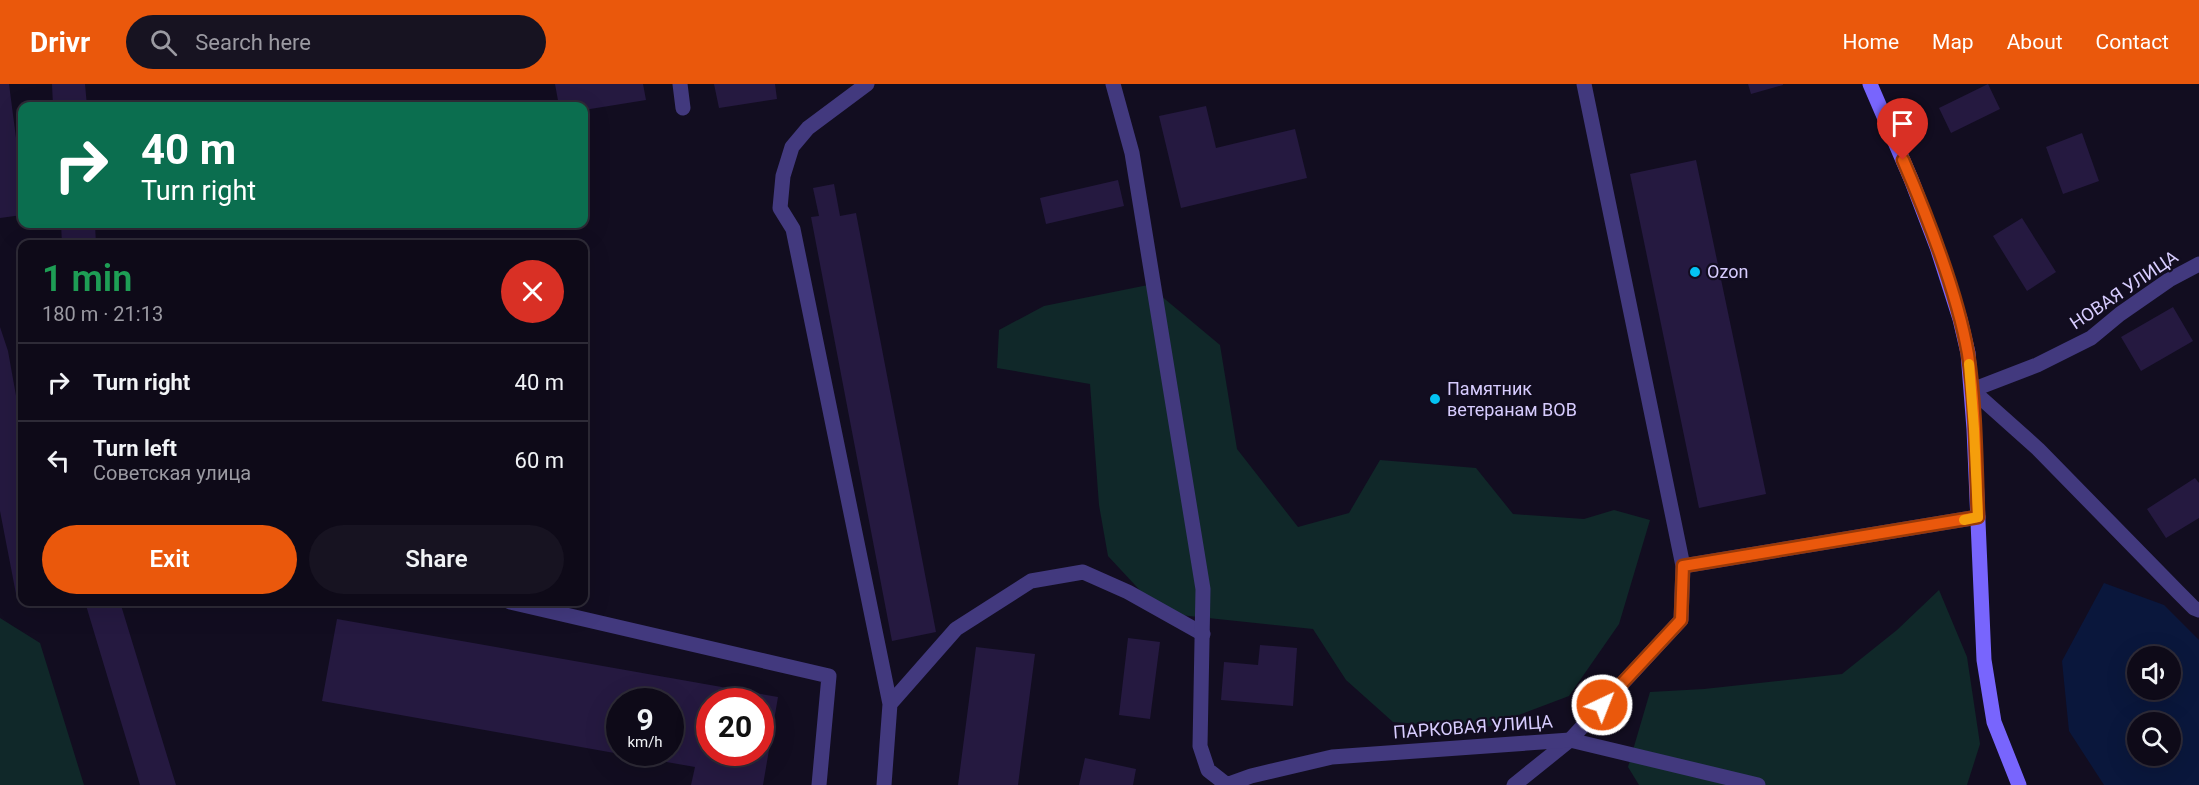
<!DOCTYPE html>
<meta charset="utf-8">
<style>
body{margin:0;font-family:Roboto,sans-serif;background:#171321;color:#f1f3f6;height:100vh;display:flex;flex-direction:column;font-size:22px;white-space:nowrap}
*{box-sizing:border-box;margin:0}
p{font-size:20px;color:#9b9aa2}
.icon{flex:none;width:33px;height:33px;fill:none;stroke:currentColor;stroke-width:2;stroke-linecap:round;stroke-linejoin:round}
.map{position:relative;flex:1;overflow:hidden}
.panel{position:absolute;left:18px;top:156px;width:570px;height:366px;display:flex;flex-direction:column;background:#0e0a18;border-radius:12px;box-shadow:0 6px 24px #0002,0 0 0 2px #2e2b37}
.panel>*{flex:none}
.top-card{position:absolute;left:18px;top:18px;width:570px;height:126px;border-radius:12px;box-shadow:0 6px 24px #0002,0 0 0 2px #2e2b37;background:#0b6e4f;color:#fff;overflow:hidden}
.fabs{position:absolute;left:2127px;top:562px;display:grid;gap:12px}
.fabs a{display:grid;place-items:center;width:54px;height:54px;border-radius:50%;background:#0e0a18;box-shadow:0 6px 24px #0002,0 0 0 2px #2e2b37;font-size:30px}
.speed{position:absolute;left:606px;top:604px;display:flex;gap:12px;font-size:30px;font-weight:700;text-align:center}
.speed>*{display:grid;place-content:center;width:78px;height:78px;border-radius:50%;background:#0e0a18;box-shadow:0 6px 24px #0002,0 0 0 2px #2e2b37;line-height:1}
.speed small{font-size:15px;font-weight:400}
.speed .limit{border:9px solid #d22;background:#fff;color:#111}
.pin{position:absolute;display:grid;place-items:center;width:51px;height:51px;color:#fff;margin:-62px -26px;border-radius:50% 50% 50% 0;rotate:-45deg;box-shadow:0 0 6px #0007}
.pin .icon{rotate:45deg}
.me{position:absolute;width:66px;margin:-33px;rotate:43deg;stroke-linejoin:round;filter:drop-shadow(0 0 4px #0008)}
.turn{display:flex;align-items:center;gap:21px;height:126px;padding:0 24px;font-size:27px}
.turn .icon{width:78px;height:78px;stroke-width:2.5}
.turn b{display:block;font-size:42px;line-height:51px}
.round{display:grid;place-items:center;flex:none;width:63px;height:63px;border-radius:32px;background:#171321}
.summary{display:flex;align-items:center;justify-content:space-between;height:102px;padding:0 24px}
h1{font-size:36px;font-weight:600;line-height:45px;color:#1e9e55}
.action{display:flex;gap:12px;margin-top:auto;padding:12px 24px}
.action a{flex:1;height:69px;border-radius:36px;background:#ea580c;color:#fff;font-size:24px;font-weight:600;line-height:69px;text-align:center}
.action a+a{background:#171321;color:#f1f3f6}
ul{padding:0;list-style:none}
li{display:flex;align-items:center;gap:18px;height:78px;padding:0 24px;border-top:2px solid #2e2b37}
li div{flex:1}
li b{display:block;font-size:22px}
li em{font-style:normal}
header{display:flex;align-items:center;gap:36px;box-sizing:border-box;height:84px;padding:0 30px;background:#ea580c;color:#fff}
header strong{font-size:28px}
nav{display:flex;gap:33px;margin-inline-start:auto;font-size:21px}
.search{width:420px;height:54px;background:#171321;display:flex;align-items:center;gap:15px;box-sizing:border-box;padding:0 21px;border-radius:33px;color:#9b9aa2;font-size:22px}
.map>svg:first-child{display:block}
.green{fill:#102829}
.water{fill:#0a173c;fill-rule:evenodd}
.building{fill:#251940;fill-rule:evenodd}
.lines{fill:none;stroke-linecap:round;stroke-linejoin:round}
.lane{stroke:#42397e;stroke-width:15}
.street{stroke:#42397e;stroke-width:15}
.secondary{stroke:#7865fd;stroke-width:15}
.route-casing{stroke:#983908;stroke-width:15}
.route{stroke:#ea580c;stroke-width:10}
.slow{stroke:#f59e0b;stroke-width:10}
.poi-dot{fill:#04c3f3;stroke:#120d20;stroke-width:2}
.labels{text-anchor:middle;stroke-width:4.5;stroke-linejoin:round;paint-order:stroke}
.poi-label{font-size:18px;fill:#d7ccfe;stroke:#120d20;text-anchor:start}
.street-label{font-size:18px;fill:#d7ccfe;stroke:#120d20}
</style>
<header>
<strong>Drivr</strong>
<div class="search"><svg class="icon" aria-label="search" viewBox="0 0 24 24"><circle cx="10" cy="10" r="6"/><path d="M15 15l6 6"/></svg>Search here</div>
<nav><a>Home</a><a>Map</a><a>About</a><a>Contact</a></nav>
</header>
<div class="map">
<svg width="2199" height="701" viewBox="0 0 2199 701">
<rect width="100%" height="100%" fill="#120d20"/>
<path class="green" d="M1148,201L1220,261L1237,365L1298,443L1349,429L1380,376L1476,384L1513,430L1584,435L1614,426L1650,436L1619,540L1569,612L1482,645L1393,638L1346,596L1313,545L1161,529L1108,472L1099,421L1090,300L997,284L999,246L1044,222Z
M1939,506L1967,573L1980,660L1967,701H1639L1628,683L1650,608L1704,605L1842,590L1897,546Z
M0,534L40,559L84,701H0Z"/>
<path class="water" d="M2104,499L2164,521L2199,556V701H2104L2069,647L2062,577ZM2138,573H2170V606H2138ZM2138,639H2170V672H2138Z"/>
<path class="building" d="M0,0H9L22,100V131L0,134Z
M52,0H85L87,22H53Z
M555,0H643L646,16L584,26V22H559Z
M714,0H775L777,15L719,24Z
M1748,0H1783V1L1751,10Z
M1988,0L2000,25L1951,49L1939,24Z
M1206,22L1216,64L1295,45L1307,94L1181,124L1159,32Z
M2082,49L2099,97L2063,110L2046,63Z
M1696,76L1766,410L1699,424L1630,90Z
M1118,96L1124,122L1046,140L1040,114Z
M834,100L840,132L856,129L936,548L892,557L811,133L819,132L813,104Z
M2022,134L2056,188L2027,207L1993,152Z
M61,140H95L96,160H62Z
M2173,223L2193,257L2141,287L2121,253Z
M0,243L8,267L22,345V514L17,515L0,427Z
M2195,394L2199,399V434L2166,454L2147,425Z
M85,518H120L176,701H140Z
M337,535L778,613L763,701H691L695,683L621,670L670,669V618H620V670L322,617ZM710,618H760V669H710Z
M1128,554L1160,558L1150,635L1119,631Z
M1260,561L1297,564L1293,622L1221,616L1224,578L1258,581Z
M976,563L1035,570L1018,701H958Z
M1085,674L1136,685L1133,701H1079Z"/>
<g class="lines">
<path class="lane" d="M680,0L683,24
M867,0L808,44L792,63L783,92L780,124L793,145L890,620L884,701
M1972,306L2038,365L2178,508L2194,524L2199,526
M1683,482L1978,433
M510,518L829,592L819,701
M890,620L956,545L1031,497L1083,488L1128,508L1203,550
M1514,701L1570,656L1681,536L1683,482L1584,0"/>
<path class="street" d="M1113,0L1132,69L1203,505L1200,662L1208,686L1227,701
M1972,306L2037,281L2091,254L2120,230L2169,196L2199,180
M1226,701L1251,692L1332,673L1570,656L1758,701"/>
<path class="secondary" d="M1870,0L1911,95L1937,163L1960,235L1968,269L1974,345L1984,576L1994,638L2019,701"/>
</g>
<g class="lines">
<g class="route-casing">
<path id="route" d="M1602,621L1681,536L1683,482L1978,433C1976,379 1976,323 1968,270C1957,207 1928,134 1903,76"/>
</g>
<use href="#route" class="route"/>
<path class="slow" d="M1964,436L1978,433L1974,345L1969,280"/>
</g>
<g class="poi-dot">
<circle cx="1695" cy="188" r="6"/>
<circle cx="1435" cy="315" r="6"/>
</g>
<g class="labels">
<g class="poi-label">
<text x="1707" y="194">Ozon</text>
<text x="1447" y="311">Памятник<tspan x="1447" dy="21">ветеранам ВОВ</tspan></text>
</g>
<g class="street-label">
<text transform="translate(2124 206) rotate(-34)" y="6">НОВАЯ УЛИЦА</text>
<text transform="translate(1473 643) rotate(-4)" y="6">ПАРКОВАЯ УЛИЦА</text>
</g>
</g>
</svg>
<div class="fabs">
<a><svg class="icon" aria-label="sound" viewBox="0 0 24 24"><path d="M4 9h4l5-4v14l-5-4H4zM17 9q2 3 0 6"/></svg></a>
<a><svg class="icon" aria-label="search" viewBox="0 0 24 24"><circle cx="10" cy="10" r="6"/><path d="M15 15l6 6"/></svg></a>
</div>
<div class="speed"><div>9<small>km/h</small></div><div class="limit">20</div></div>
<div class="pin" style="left:1903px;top:76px;background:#d93025"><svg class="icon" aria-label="arrive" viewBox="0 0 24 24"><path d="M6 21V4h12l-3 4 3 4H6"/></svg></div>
<svg class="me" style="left:1602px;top:621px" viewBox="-20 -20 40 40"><circle r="17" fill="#ea580c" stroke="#fff" stroke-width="3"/><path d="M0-11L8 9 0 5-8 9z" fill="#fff"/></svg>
<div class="top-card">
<div class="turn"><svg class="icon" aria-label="right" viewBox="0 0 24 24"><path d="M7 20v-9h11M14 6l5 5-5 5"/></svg><div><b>40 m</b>Turn right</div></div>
</div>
<section class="panel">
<div class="summary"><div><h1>1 min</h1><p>180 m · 21:13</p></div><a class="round" style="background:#d93025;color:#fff"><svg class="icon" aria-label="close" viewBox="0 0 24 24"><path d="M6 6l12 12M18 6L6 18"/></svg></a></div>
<ul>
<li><svg class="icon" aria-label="right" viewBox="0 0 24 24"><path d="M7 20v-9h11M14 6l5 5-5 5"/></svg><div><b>Turn right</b></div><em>40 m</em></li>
<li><svg class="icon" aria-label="left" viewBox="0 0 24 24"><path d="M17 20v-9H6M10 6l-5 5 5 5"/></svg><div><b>Turn left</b><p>Советская улица</p></div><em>60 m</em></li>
</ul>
<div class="action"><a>Exit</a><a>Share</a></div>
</section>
</div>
